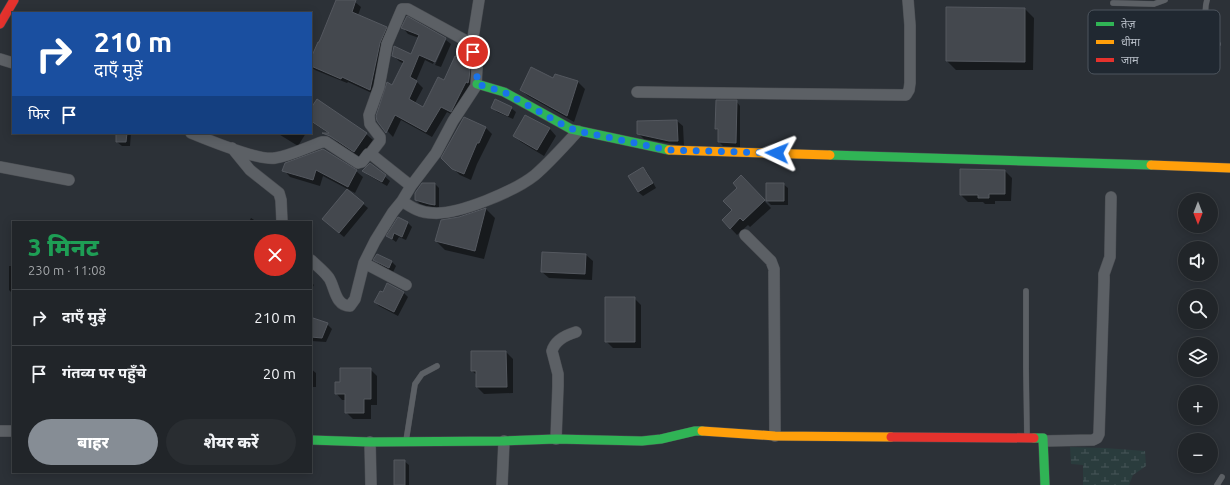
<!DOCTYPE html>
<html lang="hi">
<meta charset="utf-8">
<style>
body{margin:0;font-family:Ubuntu,"Noto Sans Devanagari",sans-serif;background:#292d31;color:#f1f3f6;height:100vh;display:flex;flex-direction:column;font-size:15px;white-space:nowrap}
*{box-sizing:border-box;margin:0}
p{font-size:13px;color:#a2a5a8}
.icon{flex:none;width:22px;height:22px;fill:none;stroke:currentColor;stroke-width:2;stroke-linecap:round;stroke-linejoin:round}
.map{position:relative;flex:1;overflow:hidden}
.side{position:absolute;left:12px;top:221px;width:300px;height:252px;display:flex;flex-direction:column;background:#212529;border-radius:0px;box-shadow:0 2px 10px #0003,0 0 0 1px #3e4246}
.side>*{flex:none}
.top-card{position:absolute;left:12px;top:12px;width:300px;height:122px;border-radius:0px;box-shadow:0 2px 10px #0003,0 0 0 1px #3e4246;background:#1a4fa0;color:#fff;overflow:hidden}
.needle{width:26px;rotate:180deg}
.fabs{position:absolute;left:1178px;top:193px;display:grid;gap:8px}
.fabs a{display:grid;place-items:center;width:40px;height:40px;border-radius:50%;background:#212529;box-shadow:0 2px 10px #0003,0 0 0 1px #3e4246;font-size:20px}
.pin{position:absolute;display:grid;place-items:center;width:34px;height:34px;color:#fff;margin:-17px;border:2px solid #fff;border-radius:50%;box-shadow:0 1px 4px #0007}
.me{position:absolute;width:44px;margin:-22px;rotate:272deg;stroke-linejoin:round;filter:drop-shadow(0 0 3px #0008)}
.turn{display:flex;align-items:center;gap:14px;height:84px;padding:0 16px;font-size:18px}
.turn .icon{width:52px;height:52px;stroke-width:2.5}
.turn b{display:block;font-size:28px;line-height:34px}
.then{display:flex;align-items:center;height:38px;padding:0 16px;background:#0003;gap:8px;font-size:15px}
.round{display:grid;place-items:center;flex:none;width:42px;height:42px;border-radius:21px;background:#292d31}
.headline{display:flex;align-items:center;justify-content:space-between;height:68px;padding:0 16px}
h1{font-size:24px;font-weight:800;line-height:30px;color:#1e9e55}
.action{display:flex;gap:8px;margin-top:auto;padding:8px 16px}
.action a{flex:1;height:46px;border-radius:24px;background:#868d95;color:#fff;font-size:16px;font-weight:800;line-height:46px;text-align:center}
.action a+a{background:#292d31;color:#f1f3f6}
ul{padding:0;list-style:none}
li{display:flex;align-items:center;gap:12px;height:56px;padding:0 16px;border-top:1px solid #3e4246}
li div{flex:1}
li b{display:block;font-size:15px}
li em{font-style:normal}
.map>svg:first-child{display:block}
.wetland{fill:url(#wetland-marsh)}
.shadow{fill:#0007}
.building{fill:#44484e;stroke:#54585f}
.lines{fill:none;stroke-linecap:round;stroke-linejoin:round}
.lane-casing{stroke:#4a4d52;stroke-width:6}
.street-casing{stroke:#4a4d52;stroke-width:12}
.fast-casing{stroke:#4a4d52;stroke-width:10}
.slow-casing{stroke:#4a4d52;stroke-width:10}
.jam-casing{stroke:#4a4d52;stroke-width:10}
.lane{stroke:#5c6065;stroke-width:5.5}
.street{stroke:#5c6065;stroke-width:11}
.fast{stroke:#30b455;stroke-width:9}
.slow{stroke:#ff9f0a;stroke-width:9}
.jam{stroke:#e5322d;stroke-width:9}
.route{stroke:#1a73e8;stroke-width:7;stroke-dasharray:0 12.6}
.key{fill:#202831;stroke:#4d555e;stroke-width:1}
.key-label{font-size:11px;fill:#b7bec7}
</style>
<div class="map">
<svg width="1230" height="485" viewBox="0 0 1230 485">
<defs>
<pattern id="wetland-marsh" width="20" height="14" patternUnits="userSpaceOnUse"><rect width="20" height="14" fill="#2a3c3d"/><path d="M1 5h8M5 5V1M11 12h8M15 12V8" fill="none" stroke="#475658"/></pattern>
</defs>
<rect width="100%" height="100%" fill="#2c3137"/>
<path class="wetland" d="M1070,447L1105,448L1145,451L1146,466L1133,475L1129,485H1083V465L1071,464Z"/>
<path class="shadow" d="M338,0H351L355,2L361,7L358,15L386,28L392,33L376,95L348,82L347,83L315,70L311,67V61L320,44Z
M1025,9L1034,18L1033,70H956L947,61Z
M403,28L446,39H444L433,64L425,60L416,81L423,88L415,103L423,108L445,82L468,62L474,68L475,75L457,117L447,112L432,137L401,120L393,137L378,121L404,64L399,61L393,55H412L419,38L408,34Z
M446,40L451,44L441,67L435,65Z
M556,75L578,82L585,89L574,122L528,96L521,90L554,79Z
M736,101L740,106V147L723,146L719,142V131L716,129Z
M493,108H511L516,112L513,119L497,112Z
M311,110L366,134L373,140L361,158L337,142L331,135L313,123L311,121Z
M526,116L550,129L556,136L544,156L521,142L514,136Z
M677,121L683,126L684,146L644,139L638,133Z
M486,128L492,134L477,164L471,180L460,175L442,158Z
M117,133H131L130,146H122L117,142Z
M277,133H306L298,146Z
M285,164L356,171L363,177L355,193L323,176L320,186L290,177L284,170Z
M370,164L390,181L387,186L368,175L364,171Z
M643,168L647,172L656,188L643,196L638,192Z
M1005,171L1012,178L1011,201H995V204H985L983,202H968L961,195Z
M741,177L771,208L750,227L748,225L737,235L723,220L733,210Z
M423,184H435L439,188V208H434L420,204L416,200Z
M783,184L788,188V205H771L767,201Z
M347,191L368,208L344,237L328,224Z
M486,209L495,218L484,259L445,250L436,241L459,218Z
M251,218L257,222H249Z
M398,219L408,223L412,227L406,240L399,237L396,242L388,236Z
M377,255L392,262L396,266L393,272L379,264L375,260Z
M586,255L593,261L592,280L549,278L542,272Z
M9,266H13V294L9,290Z
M311,282L314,285L311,290Z
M403,292L408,297L398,316L379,306L375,302Z
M634,298L641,305V348H613L606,341Z
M311,318L327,324L332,329L326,342L311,341Z
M472,352H506L513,359V393L484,394L477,387V375L472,371Z
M311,369L316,373V387H311Z
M370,369L377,376V405H371V419H353L346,412V400H342L336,393L341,383Z
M404,461L409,465V485H395Z"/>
<path class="building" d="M336,0H356L352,12L387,27L380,43L370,90L342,77L341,79L311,66V58L318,42H319Z
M946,7L1025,8V62L946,61Z
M407,16L446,38L435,62L419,55L410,77L417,81L409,99L423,107L438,77L444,80L455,56L468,61L470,69L469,79L468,83L466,82L451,112L441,107L426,132L395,115L386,133L377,121L376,116L387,82L392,85L404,61L392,56L394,46L411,54L419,35L401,28Z
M531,67L553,78L555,74L578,81L567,116L520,90Z
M317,99L367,133L354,152L330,136L322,133H329L311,121V108Z
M495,99L512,107L508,116L491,108Z
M716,100H737L736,143L718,142V129H715Z
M525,115L550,128L537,150L513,136Z
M464,117L486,127L479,143H477L464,174L452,169L441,158Z
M677,120L678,141H669L637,134V121Z
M116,133H127L126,142H116Z
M323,149L357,170L348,187L316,170L313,180L282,171L285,163Z
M370,163L386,175L382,182L362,171Z
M643,167L653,183L638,192L628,176Z
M960,169L1005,170V194H989V198H978V195H960Z
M741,175L765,200L743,221L740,218L730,229L722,220L732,210L723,201L737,188L733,183Z
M422,183H435V205L429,204L415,200V193Z
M766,183H784V201H766Z
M347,189L364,203L339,233L322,219Z
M486,208L475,251L435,241L441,220L459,217Z
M398,217L408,222L402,237L394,233L392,239L386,236Z
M542,252L586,254L585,274L541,272Z
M377,254L392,261L389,268L373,260Z
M387,283L404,292L394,312L374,302L380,291L383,292Z
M605,297H635V342H605Z
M313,318L328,323L322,338L311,337V322Z
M471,351H506L507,387H476V371H471Z
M340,368H371V399H364V413H345V394H335V382H340Z
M394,460H405V485H394Z"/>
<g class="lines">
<g class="lane-casing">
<path id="lane" d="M1207,0C1202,17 1210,30 1218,44
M1113,3L1154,4L1165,0
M1026,291V368L1027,437
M406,441L415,384L422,374L437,366
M1217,485L1222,477"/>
</g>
<g class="street-casing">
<path id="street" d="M0,59L13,63
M637,92L906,95L909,90L910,83V25L908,0
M191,133C208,140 259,161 275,158C290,156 307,147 322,142H326L358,163L362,162L368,154L372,155L411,186
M232,148L250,170L279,193L281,200L282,222
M370,154L380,141V137L370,124L369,115L379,87L387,44L402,9H408L472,44
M0,167L69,180
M402,201C412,208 421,213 433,213C458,215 515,191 535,175C550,162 564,146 578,131
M745,235L771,261L774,269L775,436
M311,260C317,266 324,271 329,278C335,287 335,306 350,306L355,299L364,263L375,241L393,212L402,201L411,186L436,153L453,121L476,86L477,68L472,44L479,0
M364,263L406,285
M0,431H13
M556,439L558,386V374L552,351C555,340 566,335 576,332
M1044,441L1093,440L1097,438L1099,434L1104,281V274L1110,257L1111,197
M370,442L371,485
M502,485L504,441"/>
</g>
<g class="fast-casing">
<path id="fast" d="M477,84L504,92L571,129L669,150
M830,155L1151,165
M1034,438H1043L1045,485
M311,440L370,442L504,441L556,439L642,441L661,439L695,431H702"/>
</g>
<g class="slow-casing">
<path id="slow" d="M669,150L830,155
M1151,165L1230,168
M702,431L775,436L891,437"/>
</g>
<g class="jam-casing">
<path id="jam" d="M0,24L14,0
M891,437L1034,438"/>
</g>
<use href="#lane" class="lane"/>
<use href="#street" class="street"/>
<use href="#fast" class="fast"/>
<use href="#slow" class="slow"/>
<use href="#jam" class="jam"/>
</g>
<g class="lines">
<path class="route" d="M473,52L477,68V84L504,92L565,126L578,131L668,150L777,153"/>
</g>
<rect x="1088" y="10" width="132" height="64" rx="6" class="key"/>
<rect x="1096" y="22" width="18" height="4" fill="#30b455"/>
<rect x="1096" y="40" width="18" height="4" fill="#ff9f0a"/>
<rect x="1096" y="58" width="18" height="4" fill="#e5322d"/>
<g class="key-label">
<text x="1121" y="28">तेज़</text>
<text x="1121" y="46">धीमा</text>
<text x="1121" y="64">जाम</text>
</g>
</svg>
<div class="fabs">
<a><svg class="needle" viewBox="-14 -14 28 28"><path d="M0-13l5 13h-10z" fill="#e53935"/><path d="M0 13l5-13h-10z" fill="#a2a5a8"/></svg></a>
<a><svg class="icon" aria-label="sound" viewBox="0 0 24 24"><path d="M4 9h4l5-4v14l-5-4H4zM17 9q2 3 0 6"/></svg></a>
<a><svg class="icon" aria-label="search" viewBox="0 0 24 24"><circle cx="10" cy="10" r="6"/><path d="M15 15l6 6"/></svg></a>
<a><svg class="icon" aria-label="layers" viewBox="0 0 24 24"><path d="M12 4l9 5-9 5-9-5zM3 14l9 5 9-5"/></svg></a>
<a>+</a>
<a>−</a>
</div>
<div class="pin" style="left:473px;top:52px;background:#d93025"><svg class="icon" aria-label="arrive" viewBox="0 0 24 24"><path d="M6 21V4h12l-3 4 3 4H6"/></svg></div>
<svg class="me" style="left:777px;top:153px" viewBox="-20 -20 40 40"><path d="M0-17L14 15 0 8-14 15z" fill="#1a73e8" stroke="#fff" stroke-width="4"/></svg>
<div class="top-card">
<div class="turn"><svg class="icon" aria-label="right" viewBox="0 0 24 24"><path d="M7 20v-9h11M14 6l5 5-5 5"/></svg><div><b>210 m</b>दाएँ मुड़ें</div></div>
<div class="then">फिर<svg class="icon" aria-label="arrive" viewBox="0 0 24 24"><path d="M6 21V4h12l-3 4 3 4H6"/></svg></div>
</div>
<section class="side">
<div class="headline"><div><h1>3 मिनट</h1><p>230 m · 11:08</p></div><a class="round" style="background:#d93025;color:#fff"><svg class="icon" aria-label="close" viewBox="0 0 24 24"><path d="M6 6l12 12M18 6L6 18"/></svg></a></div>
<ul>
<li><svg class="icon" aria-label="right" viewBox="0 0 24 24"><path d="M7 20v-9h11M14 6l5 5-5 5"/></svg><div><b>दाएँ मुड़ें</b></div><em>210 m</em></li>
<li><svg class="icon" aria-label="arrive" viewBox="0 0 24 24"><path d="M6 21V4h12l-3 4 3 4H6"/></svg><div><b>गंतव्य पर पहुँचे</b></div><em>20 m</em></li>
</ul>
<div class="action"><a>बाहर</a><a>शेयर करें</a></div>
</section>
</div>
